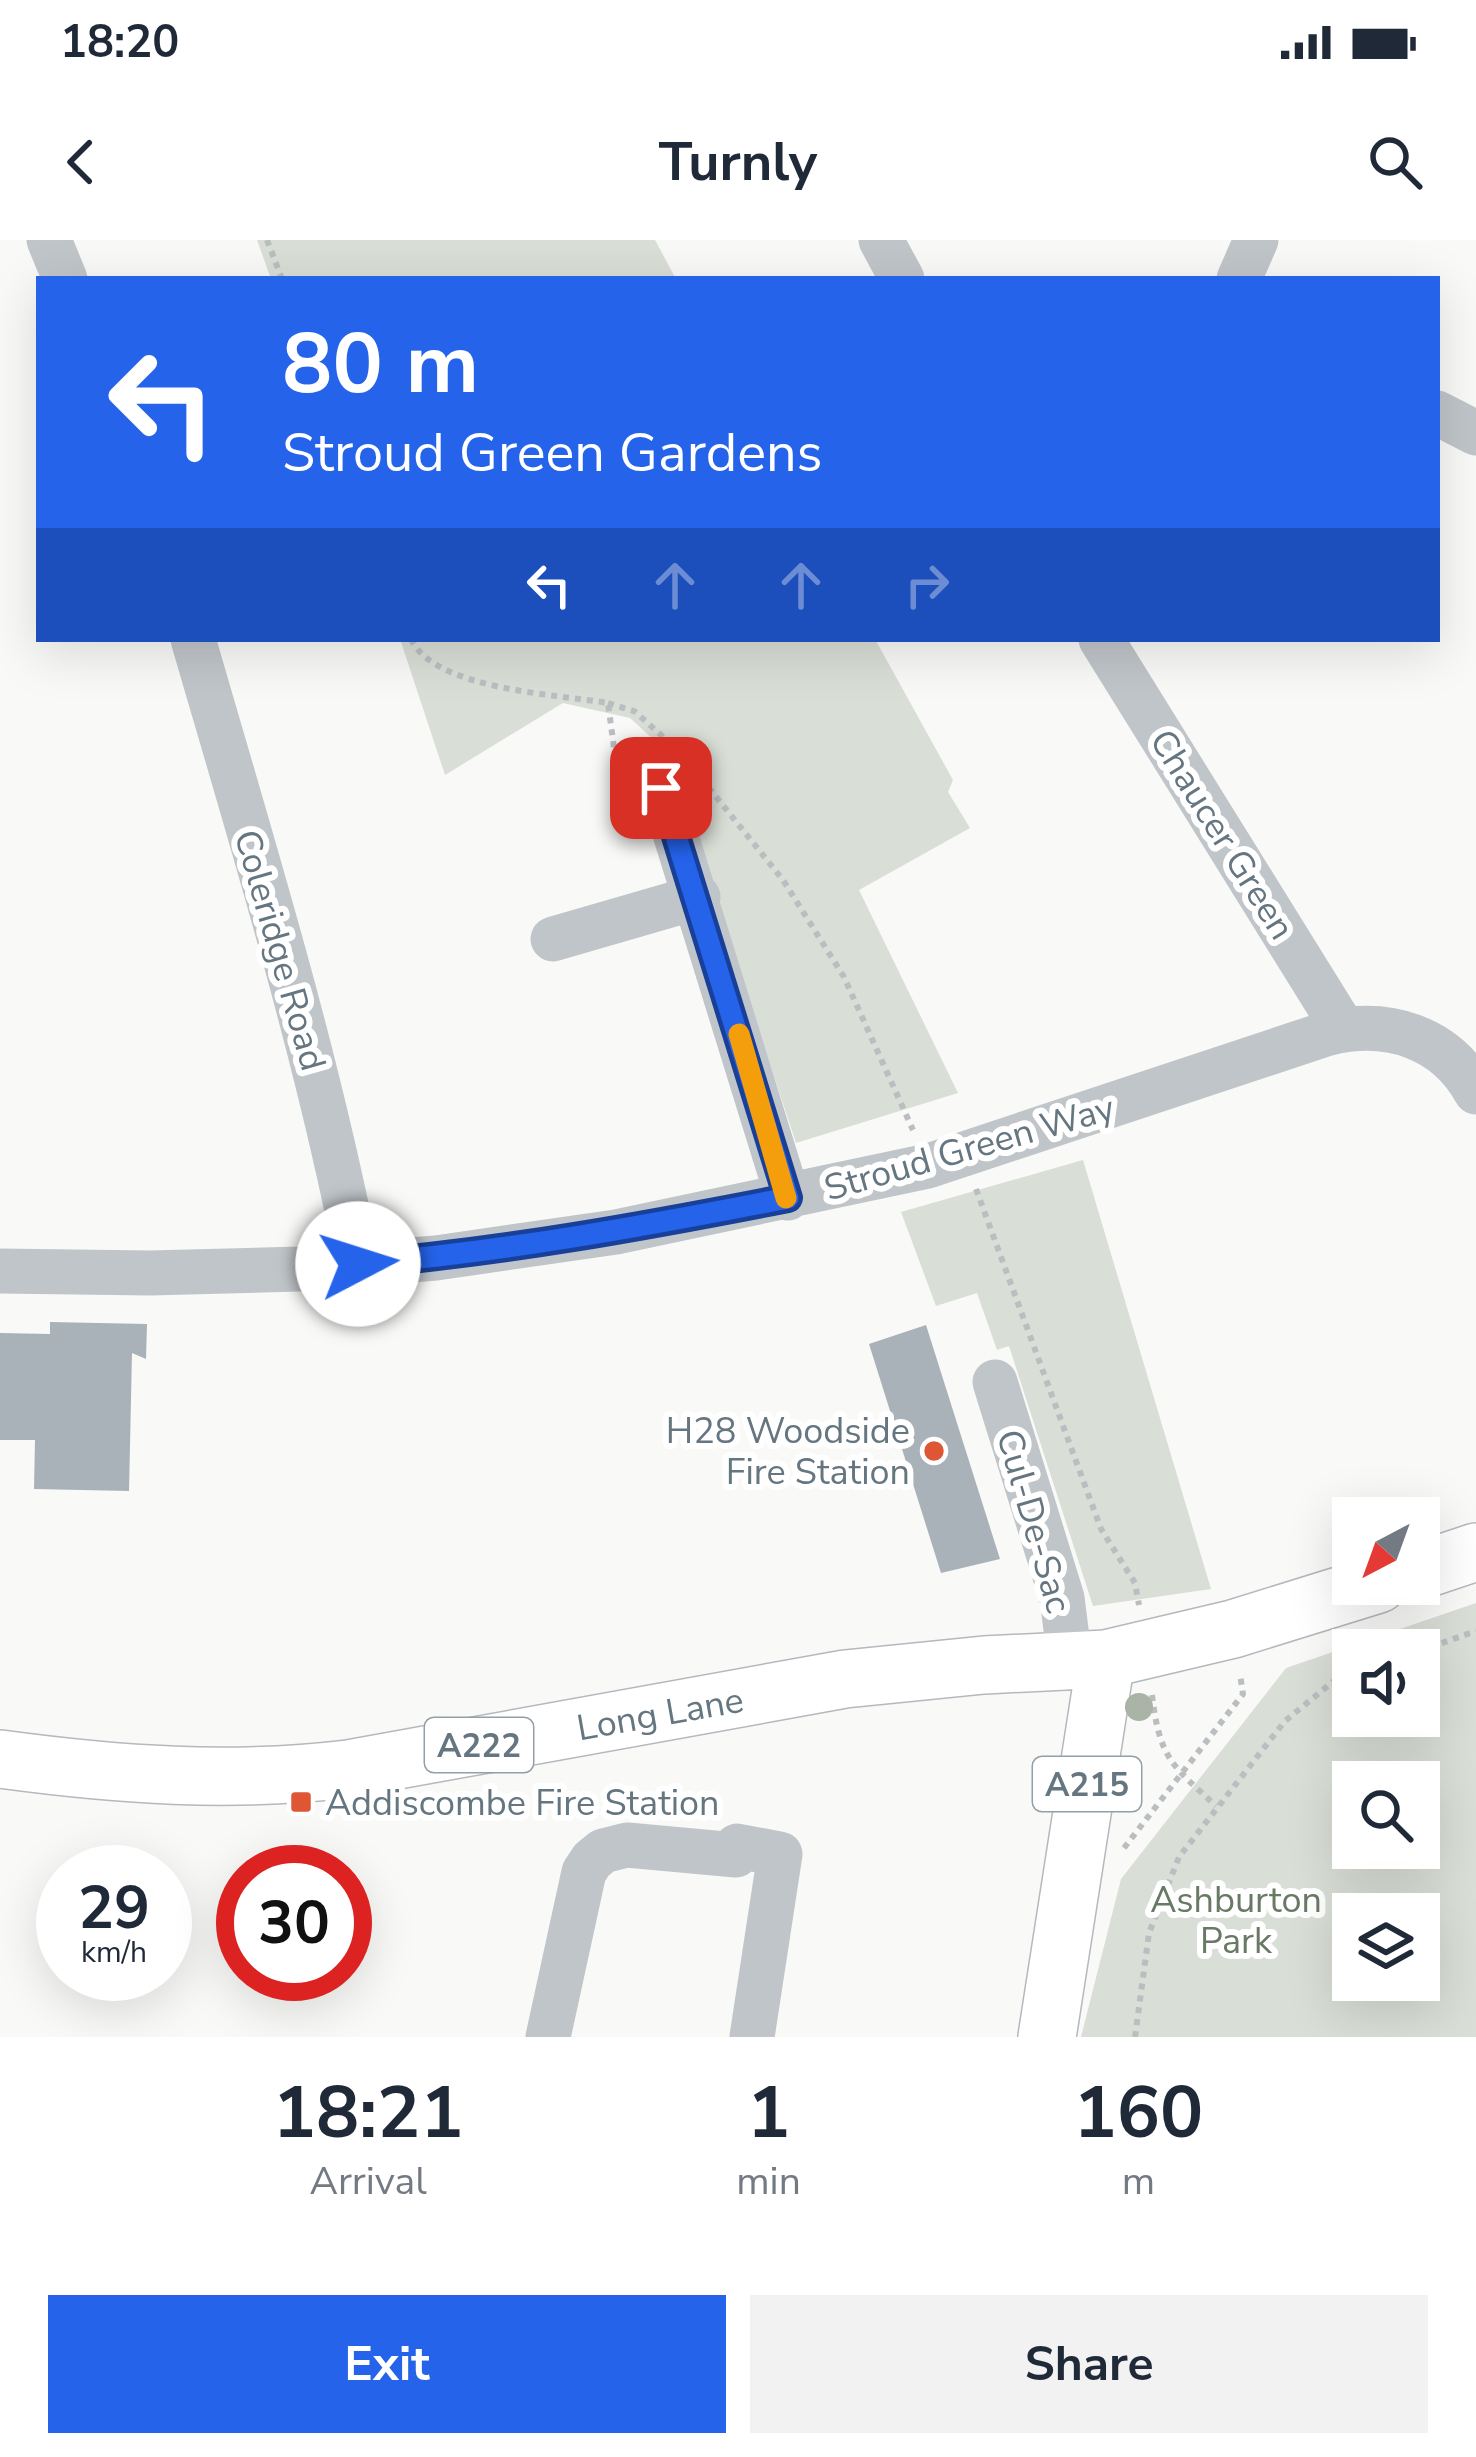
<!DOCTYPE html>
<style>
body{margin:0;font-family:"Nunito Sans",sans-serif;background:#f2f2f3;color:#1f2937;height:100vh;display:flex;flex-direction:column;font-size:45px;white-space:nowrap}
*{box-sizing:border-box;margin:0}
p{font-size:39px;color:#747a83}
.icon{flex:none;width:66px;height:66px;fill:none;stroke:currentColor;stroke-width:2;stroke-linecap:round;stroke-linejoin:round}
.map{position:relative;height:1797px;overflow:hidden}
.details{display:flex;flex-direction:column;background:#fff;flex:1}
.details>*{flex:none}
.guide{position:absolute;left:36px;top:36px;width:1404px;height:366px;border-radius:0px;box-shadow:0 12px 48px #0002;background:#2563eb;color:#fff;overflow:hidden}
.needle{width:78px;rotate:221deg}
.fabs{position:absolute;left:1332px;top:1257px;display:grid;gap:24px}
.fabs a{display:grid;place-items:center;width:108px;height:108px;border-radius:0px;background:#fff;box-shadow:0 12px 48px #0002;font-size:60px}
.speed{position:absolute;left:36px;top:1605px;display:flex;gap:24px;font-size:60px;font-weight:700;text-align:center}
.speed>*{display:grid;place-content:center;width:156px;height:156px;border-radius:50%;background:#fff;box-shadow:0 12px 48px #0002;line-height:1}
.speed small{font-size:30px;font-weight:400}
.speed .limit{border:18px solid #d22;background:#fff;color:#111}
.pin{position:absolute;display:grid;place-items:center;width:102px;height:102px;color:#fff;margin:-51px;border-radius:24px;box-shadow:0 6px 18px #0006}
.me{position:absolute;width:132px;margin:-66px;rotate:85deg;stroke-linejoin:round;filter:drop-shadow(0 0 9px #0008)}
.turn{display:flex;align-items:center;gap:42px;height:252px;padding:0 48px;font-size:54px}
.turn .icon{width:156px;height:156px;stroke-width:2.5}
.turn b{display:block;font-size:84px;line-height:102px}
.lanes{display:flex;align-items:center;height:114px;padding:0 48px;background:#0003;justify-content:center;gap:60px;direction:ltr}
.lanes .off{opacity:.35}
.eta{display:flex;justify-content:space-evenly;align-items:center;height:204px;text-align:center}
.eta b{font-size:72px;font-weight:700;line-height:84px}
.action{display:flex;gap:24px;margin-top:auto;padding:24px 48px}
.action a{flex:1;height:138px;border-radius:0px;background:#2563eb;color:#fff;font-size:48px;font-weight:700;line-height:138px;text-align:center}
.action a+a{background:#f2f2f3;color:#1f2937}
.status{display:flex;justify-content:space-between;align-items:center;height:84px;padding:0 60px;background:#fff;direction:ltr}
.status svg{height:33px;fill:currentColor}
header{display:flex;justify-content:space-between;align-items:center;height:156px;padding:0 48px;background:#fff;font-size:54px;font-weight:700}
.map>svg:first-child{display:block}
.green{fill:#d9ded6;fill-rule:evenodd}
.building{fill:#a9b2b8}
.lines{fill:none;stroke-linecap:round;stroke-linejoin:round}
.major-casing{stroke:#b4b9bd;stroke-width:60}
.path{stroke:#bbbec1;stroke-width:6;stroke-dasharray:6 6;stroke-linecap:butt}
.minor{stroke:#c0c5c9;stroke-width:45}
.major{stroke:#fff;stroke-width:57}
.tree{fill:#a9b3a6}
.route-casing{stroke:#184099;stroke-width:30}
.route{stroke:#2563eb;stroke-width:21}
.slow{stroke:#f59e0b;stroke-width:21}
.poi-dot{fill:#de5633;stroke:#fff;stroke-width:4.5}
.labels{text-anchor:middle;stroke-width:12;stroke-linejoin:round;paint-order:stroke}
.shield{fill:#fff;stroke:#939fa7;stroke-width:3}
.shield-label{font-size:33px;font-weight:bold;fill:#657681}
.street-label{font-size:36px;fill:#657681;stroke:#fff}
.poi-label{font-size:36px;fill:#657681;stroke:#fff;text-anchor:end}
.park-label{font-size:36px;fill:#687964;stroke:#fff}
</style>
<div class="status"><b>18:20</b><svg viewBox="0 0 49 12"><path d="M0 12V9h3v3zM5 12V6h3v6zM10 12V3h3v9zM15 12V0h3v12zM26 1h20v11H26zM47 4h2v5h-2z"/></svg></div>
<header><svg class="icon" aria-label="back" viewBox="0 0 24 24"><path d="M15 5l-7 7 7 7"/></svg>Turnly<svg class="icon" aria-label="search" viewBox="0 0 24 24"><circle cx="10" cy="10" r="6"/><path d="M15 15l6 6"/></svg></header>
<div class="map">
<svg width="1476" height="1797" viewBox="0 0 1476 1797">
<rect width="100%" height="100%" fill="#f9f9f7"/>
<path class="green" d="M257,0H655L676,39H271Z
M400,399H875L953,540L948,552L970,588L859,650L958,853L796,903L667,512L630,478L563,463L445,535Z
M1083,920L1211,1349L1093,1366L1009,1106L997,1110L977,1053L936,1066L901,972Z
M1476,1363V1797H1081L1121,1639L1286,1428ZM1419,1410V1476H1353V1410ZM1419,1542V1608H1353V1542ZM1419,1674V1740H1353V1674Z"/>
<path class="building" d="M50,1082L147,1084L146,1119L132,1113L129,1251L34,1249L35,1200H0V1093L50,1094Z
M926,1085L1000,1319L941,1333L869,1104Z"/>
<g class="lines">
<g class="major-casing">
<path id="major" d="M1419,1331L1476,1312
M0,1519C118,1535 230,1543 348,1529L845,1439L984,1425L1106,1419L1233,1389L1378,1344
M1047,1797L1106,1419"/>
</g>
<path class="path" d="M267,0L282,39
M411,399C435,450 556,454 608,463L614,508L630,529
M608,463L634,471L677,509
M701,538L783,640L844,737L913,890
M976,949L1101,1289L1135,1343L1139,1365
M1419,1411L1476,1391
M1152,1455C1160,1519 1171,1524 1216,1566
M1124,1608L1243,1454L1240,1434
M1135,1797L1149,1693L1179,1617L1285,1481L1335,1440L1353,1434"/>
<path class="minor" d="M49,0L65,39
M881,0L902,39
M1239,39L1256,0
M1437,173L1476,193
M193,399C253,606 317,812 358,1024
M1101,399L1344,790
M661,548L788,958
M553,699L698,657
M0,1031L150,1033L300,1029L436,1018L616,992L928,926L1329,793C1388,779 1446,797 1476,852
M995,1142L1062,1358L1070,1421
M548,1797L584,1632L592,1620L603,1611L627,1605L736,1615L737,1606L780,1614L752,1797"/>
<use href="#major" class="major"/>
</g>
<circle class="tree" cx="1139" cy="1467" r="14"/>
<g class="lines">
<g class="route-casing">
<path id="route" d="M358,1024C503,1012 645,986 788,958L661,548"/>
</g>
<use href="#route" class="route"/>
<path class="slow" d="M739,794L786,958"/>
</g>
<g class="poi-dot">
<circle cx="934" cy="1211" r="12"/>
<rect x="289" y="1550" width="24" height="24" rx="6"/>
</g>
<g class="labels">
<g class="shield">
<rect x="425" y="1478" width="108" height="54" rx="9"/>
<rect x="1033" y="1517" width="108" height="54" rx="9"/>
</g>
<g class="shield-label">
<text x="479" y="1517">A222</text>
<text x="1087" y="1556">A215</text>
</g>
<g class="street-label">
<text transform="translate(1223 594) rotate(58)" y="13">Chaucer Green</text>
<text transform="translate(281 710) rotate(74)" y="13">Coleridge Road</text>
<text transform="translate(969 907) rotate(-16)" y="13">Stroud Green Way</text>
<text transform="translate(1035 1281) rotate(74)" y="13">Cul-De-Sac</text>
<text transform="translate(660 1473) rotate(-10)" y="13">Long Lane</text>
</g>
<g class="poi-label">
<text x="910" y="1203">H28 Woodside<tspan x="910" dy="41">Fire Station</tspan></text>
<text x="325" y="1575" text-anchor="start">Addiscombe Fire Station</text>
</g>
<g class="park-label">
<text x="1236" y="1672">Ashburton<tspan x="1236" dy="41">Park</tspan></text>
</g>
</g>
</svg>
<div class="fabs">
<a><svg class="needle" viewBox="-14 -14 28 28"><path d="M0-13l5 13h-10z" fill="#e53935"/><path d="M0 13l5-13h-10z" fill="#747a83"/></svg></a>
<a><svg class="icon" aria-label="sound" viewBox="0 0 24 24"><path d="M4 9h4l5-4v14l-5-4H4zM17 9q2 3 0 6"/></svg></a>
<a><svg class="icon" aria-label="search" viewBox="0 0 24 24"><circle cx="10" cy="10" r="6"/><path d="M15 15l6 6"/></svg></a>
<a><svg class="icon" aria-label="layers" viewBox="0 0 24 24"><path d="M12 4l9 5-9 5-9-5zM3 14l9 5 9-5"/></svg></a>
</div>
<div class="speed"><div>29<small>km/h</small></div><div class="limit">30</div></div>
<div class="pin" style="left:661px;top:548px;background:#d93025"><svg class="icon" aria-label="arrive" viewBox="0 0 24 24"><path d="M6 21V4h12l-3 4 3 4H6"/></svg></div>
<svg class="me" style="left:358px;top:1024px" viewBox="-20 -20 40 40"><circle r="19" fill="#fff"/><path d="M0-13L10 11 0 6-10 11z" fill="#2563eb"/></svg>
<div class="guide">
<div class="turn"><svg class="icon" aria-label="left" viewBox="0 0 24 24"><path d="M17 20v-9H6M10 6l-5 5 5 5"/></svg><div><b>80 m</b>Stroud Green Gardens</div></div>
<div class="lanes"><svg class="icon" aria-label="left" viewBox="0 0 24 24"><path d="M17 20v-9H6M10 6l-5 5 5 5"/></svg><svg class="icon off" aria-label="ahead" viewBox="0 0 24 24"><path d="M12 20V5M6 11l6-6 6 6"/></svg><svg class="icon off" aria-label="ahead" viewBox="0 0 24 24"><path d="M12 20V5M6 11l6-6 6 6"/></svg><svg class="icon off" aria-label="right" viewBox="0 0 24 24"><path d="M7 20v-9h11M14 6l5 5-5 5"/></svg></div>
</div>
</div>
<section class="details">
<div class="eta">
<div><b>18:21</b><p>Arrival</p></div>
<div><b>1</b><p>min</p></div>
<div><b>160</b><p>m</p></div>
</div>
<div class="action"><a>Exit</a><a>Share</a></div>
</section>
